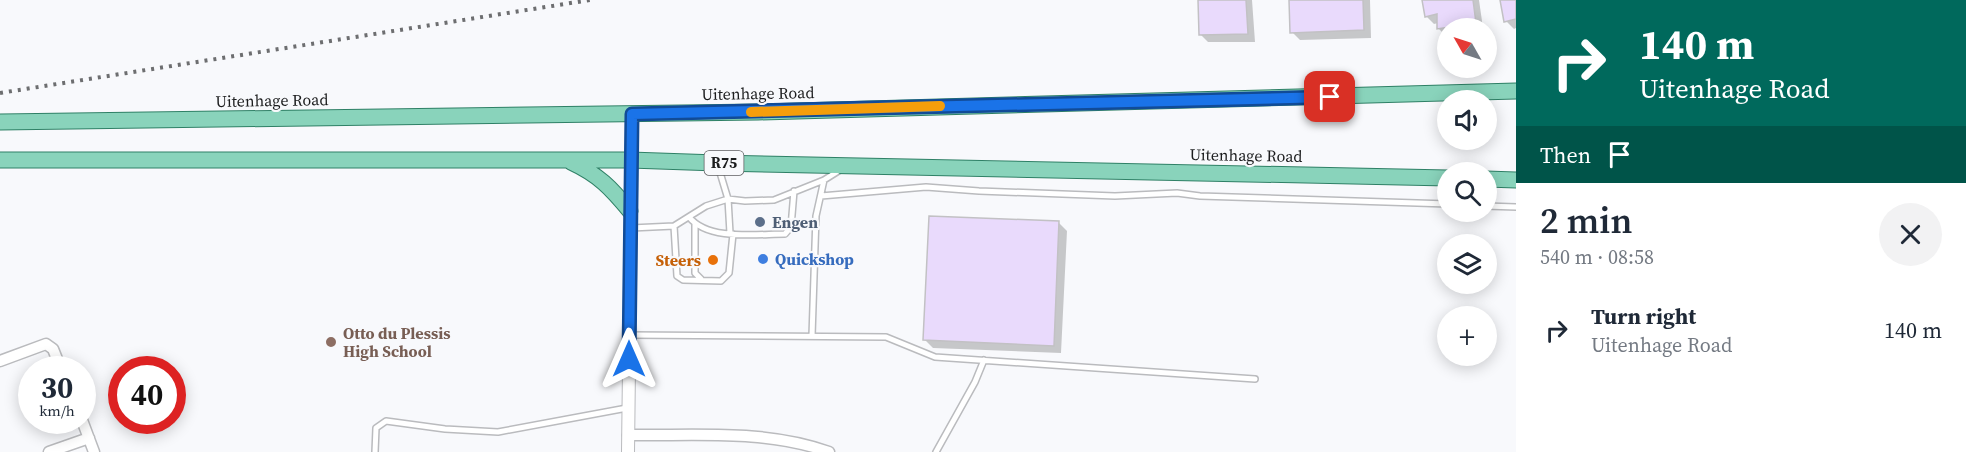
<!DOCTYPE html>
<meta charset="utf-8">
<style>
body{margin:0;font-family:"Source Serif 4",serif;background:#f2f2f3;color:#1f2937;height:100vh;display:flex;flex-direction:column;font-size:22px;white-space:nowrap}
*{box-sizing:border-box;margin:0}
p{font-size:20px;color:#747a83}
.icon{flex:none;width:33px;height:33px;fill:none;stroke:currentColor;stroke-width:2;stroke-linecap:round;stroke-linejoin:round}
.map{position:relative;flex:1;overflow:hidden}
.sheet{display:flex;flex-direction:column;background:#fff;width:450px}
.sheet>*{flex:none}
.top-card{background:#00695c;color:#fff;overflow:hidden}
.needle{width:39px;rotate:309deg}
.tools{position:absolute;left:1437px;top:18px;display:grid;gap:12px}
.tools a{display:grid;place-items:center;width:60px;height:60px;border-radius:50%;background:#fff;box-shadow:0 3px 15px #0003;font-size:30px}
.speed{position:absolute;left:18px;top:356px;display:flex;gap:12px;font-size:30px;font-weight:700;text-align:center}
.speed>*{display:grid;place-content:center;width:78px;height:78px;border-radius:50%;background:#fff;box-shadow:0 3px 15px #0003;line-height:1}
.speed small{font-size:15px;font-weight:400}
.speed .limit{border:9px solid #d22;background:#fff;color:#111}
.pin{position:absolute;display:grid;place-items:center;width:51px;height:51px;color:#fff;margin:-26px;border-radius:12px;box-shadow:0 3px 9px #0006}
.me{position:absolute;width:66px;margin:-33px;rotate:0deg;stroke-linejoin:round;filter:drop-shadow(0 0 4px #0008)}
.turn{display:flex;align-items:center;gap:21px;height:126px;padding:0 24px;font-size:27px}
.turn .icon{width:78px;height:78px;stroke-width:2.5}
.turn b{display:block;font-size:42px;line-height:51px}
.then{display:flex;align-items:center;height:57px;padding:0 24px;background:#0003;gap:12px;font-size:22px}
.round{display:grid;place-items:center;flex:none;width:63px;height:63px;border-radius:32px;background:#f2f2f3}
.head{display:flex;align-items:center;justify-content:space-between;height:102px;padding:0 24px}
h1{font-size:36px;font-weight:600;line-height:45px}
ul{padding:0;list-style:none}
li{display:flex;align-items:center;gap:18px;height:90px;padding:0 24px}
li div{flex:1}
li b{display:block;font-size:22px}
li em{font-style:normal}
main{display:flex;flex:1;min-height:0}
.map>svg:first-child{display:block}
.shadow{fill:#0003}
.building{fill:#e9dafc;stroke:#c2c1c4;stroke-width:1.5}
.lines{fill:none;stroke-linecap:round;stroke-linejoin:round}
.service-casing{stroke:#babbbe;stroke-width:8}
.minor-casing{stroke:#babbbe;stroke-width:13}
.tertiary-casing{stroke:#babbbe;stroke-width:14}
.primary-casing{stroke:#2f8066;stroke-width:17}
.service{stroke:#fff;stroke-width:5}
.minor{stroke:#fff;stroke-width:10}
.tertiary{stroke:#fff;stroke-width:12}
.primary{stroke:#89d3bb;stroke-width:15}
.rail{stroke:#6d6e70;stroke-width:4;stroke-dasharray:3 6;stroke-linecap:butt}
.route-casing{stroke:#114b97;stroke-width:15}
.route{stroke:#1a73e8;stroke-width:10}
.slow{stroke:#f59e0b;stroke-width:10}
.service-dot{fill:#5c6f8a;stroke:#f8f9fc;stroke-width:2}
.shop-dot{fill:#3f7fe0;stroke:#f8f9fc;stroke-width:2}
.food-dot{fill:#e8710a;stroke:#f8f9fc;stroke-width:2}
.education-dot{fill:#8d6e63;stroke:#f8f9fc;stroke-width:2}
.labels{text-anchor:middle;stroke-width:4.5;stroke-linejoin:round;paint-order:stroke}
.shield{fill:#f8f9fc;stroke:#5d5e60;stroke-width:1.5}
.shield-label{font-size:15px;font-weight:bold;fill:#1b1c1d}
.street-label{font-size:16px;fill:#1b1c1d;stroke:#f8f9fc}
.service-label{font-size:16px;font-weight:bold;fill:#4e5e75;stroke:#f8f9fc;text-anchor:start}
.shop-label{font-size:16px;font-weight:bold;fill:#366cbe;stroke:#f8f9fc;text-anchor:start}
.food-label{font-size:16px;font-weight:bold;fill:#c56008;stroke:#f8f9fc;text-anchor:end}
.education-label{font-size:16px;font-weight:bold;fill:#785e54;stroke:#f8f9fc;text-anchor:start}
</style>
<main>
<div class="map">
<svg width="1516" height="452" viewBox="0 0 1516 452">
<rect width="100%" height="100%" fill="#f8f9fc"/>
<path class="shadow" d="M1200,0H1252L1255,42H1208L1200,34Z
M1290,0H1370L1371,38L1300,40L1292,32Z
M1424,0H1479L1483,28H1448L1446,36L1438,28V23L1434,24L1426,16Z
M1501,0H1516V28L1514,29L1506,21Z
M1059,223L1067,231L1061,353L933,348L925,340Z"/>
<path class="building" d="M1198,0H1246L1248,34L1199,35Z
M1289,0H1363L1364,30L1290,33Z
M1422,0H1473L1476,23L1437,29V14L1425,17Z
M1500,0H1516V19L1504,22Z
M929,216L1059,221L1054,346L923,340Z"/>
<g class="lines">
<g class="service-casing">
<path id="service" d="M718,166L728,199L745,201L774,200L824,180L840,170
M821,196L926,187L979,191L1115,196L1177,193L1200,196L1448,204
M1486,206L1516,207
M689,217C708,241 757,234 785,234L791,227L794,191
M695,224V273L701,279
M674,226L677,276L683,280L721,281L729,273L733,234
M631,228L674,226L706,206L728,199L730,233
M630,335L886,337L935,357L1255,379
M812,336L816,216L824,180
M375,452L376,428L386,421L445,429L498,432L627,408
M936,452L975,382L984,360"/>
</g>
<g class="minor-casing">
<path id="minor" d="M0,361L46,344L53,349L61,369
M82,420L94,452
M628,435C695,436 766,429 829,452
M49,452L89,438"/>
</g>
<g class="tertiary-casing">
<path id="tertiary" d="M628,452L632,114"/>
</g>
<g class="primary-casing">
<path id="primary" d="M0,122L758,112L1516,91
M0,160H630L717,163L1448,178
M571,162C599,175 611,188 630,211
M1486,179L1516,180"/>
</g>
<use href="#service" class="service"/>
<use href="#minor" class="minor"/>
<use href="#tertiary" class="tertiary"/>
<use href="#primary" class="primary"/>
<path class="rail" d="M0,93L590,0"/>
</g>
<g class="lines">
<g class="route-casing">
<path id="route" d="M629,359L632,114L1330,97"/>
</g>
<use href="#route" class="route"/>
<path class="slow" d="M751,112L940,106"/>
</g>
<circle class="service-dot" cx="760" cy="222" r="6"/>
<circle class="shop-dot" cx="763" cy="259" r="6"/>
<circle class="food-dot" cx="713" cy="260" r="6"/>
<circle class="education-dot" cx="331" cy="342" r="6"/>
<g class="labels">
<rect class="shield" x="704.5" y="151" width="39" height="24" rx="4.5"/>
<g class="shield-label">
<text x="724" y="168">R75</text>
</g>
<g class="street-label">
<text transform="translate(758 93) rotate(-1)" y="6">Uitenhage Road</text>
<text transform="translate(272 100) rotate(-1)" y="6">Uitenhage Road</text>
<text transform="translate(1246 155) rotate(1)" y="6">Uitenhage Road</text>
</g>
<g class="service-label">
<text x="772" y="228">Engen</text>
</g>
<g class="shop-label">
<text x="775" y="265">Quickshop</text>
</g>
<g class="food-label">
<text x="701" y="266">Steers</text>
</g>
<g class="education-label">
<text x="343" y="339">Otto du Plessis<tspan x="343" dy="18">High School</tspan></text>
</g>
</g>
</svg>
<div class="tools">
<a><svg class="needle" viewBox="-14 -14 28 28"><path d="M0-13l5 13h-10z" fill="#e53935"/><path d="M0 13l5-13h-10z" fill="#747a83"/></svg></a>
<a><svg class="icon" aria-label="sound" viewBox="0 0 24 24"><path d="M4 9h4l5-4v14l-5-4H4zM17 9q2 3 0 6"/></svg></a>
<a><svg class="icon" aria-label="search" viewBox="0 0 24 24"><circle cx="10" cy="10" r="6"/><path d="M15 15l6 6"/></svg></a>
<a><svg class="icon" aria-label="layers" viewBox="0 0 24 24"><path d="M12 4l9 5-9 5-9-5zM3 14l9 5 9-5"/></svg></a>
<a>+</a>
</div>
<div class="speed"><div>30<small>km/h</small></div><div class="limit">40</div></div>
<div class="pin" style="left:1330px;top:97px;background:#d93025"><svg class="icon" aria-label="arrive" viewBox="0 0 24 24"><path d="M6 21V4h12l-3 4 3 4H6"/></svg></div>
<svg class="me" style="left:629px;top:359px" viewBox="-20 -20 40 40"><path d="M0-17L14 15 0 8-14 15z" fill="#1a73e8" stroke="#fff" stroke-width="4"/></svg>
</div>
<section class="sheet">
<div class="top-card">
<div class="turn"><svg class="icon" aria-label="right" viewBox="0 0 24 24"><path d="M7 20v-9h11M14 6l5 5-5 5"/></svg><div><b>140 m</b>Uitenhage Road</div></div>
<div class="then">Then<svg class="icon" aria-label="arrive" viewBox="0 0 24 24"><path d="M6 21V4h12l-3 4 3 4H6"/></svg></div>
</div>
<div class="head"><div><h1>2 min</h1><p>540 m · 08:58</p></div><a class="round"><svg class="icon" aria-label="close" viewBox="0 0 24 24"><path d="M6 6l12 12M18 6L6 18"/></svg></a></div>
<ul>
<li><svg class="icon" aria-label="right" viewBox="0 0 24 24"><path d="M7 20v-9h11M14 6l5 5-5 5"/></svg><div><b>Turn right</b><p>Uitenhage Road</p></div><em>140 m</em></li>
</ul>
</section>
</main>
